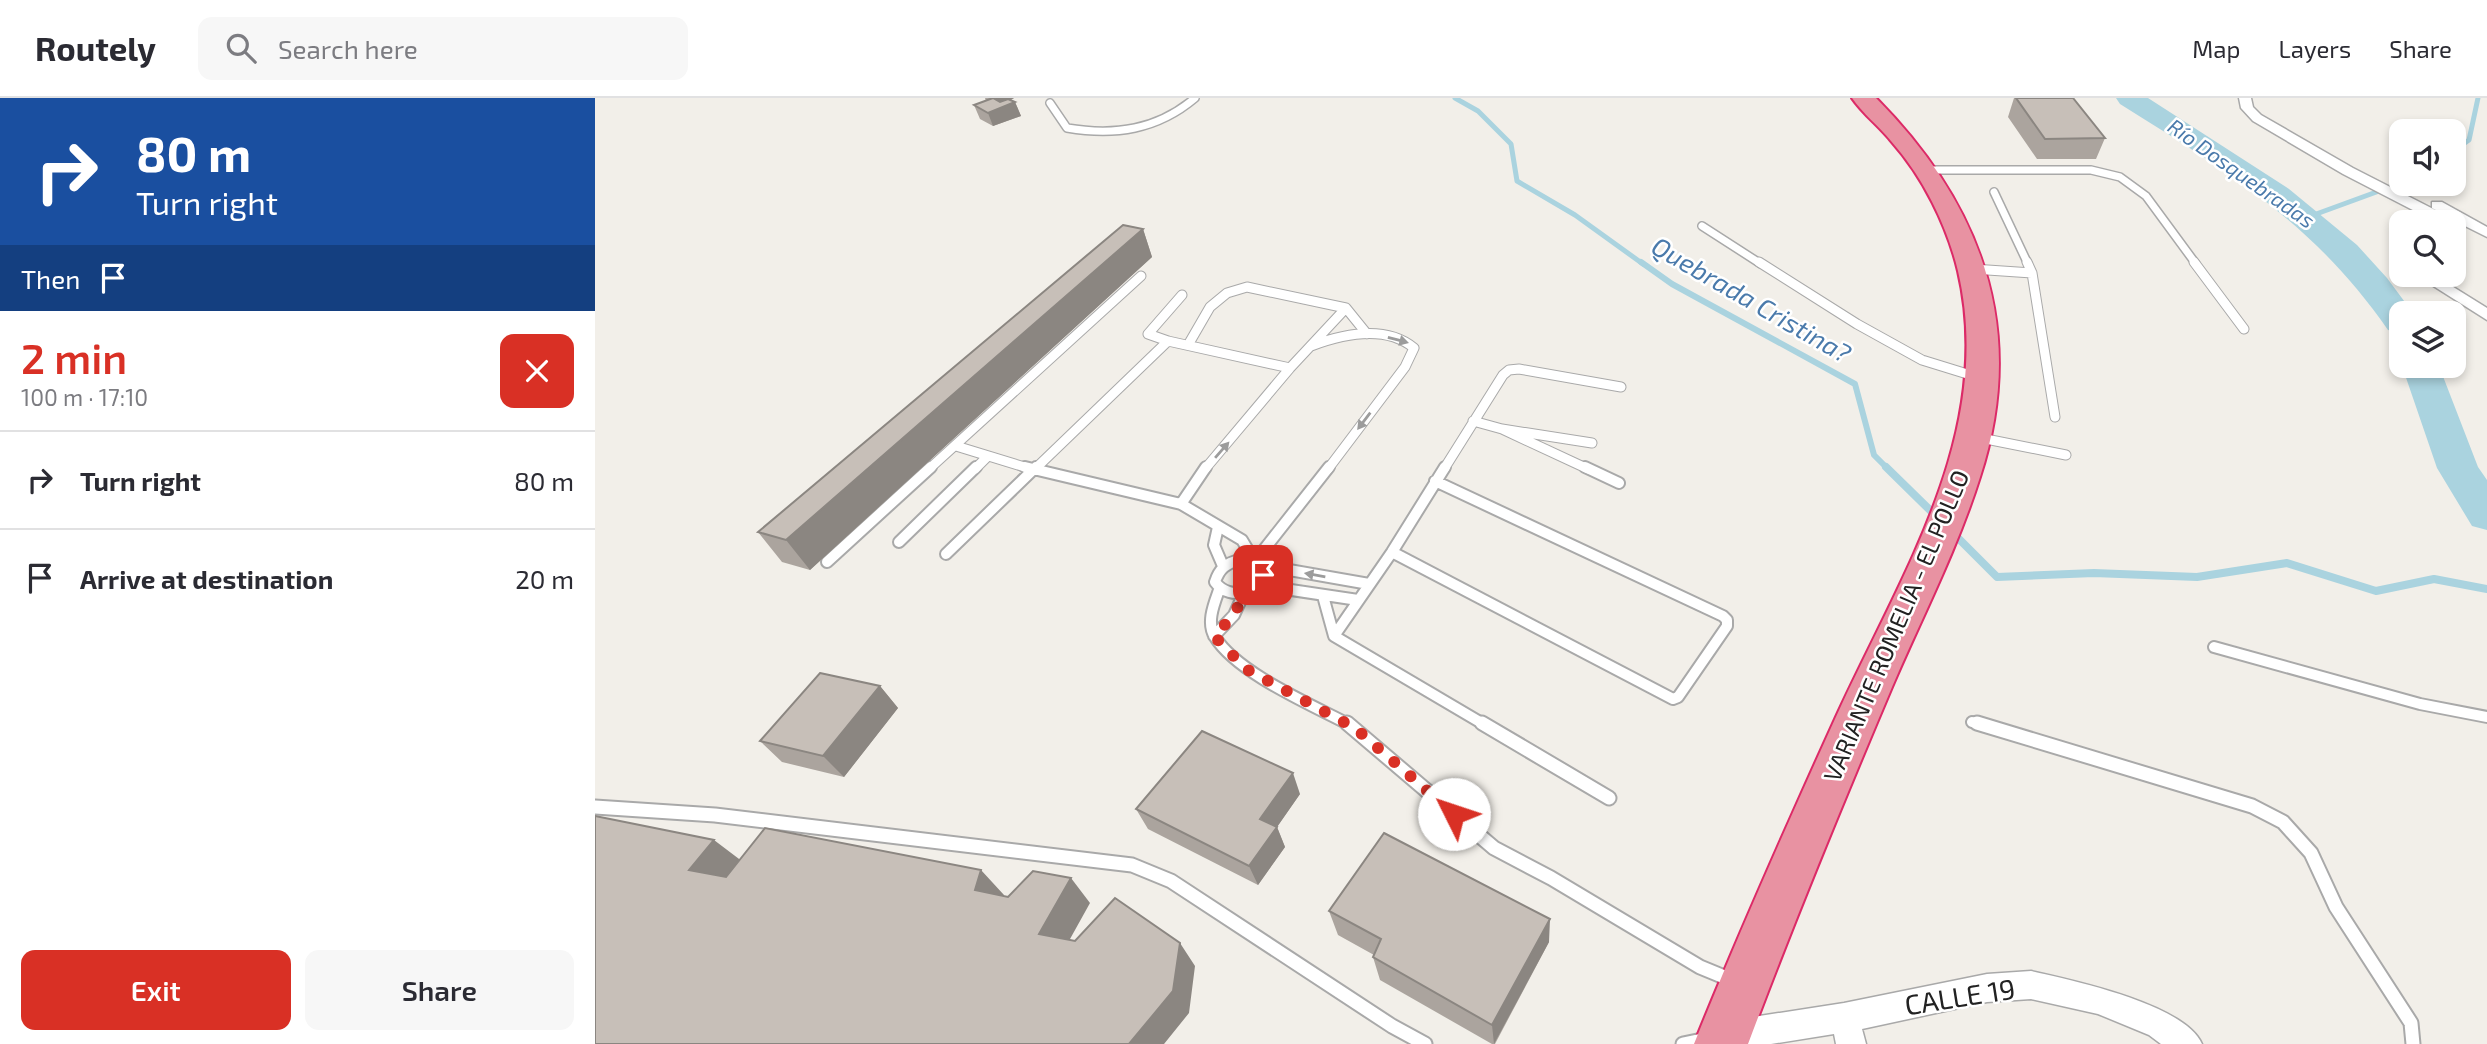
<!DOCTYPE html>
<meta charset="utf-8">
<style>
body{margin:0;font-family:"Exo 2",sans-serif;background:#f7f7f7;color:#2b2b33;height:100vh;display:flex;flex-direction:column;font-size:26px;white-space:nowrap}
*{box-sizing:border-box;margin:0}
p{font-size:23px;color:#7c7c81}
.icon{flex:none;width:38px;height:38px;fill:none;stroke:currentColor;stroke-width:2;stroke-linecap:round;stroke-linejoin:round}
.map{position:relative;flex:1;overflow:hidden}
.sheet{display:flex;flex-direction:column;background:#fff;width:595px}
.sheet>*{flex:none}
.top-card{background:#1a4fa0;color:#fff;overflow:hidden}
.tools{position:absolute;left:1794px;top:21px;display:grid;gap:14px}
.tools a{display:grid;place-items:center;width:77px;height:77px;border-radius:14px;background:#fff;box-shadow:0 4px 10px #0003;font-size:35px}
.pin{position:absolute;display:grid;place-items:center;width:60px;height:60px;color:#fff;margin:-30px;border-radius:14px;box-shadow:0 4px 10px #0006}
.me{position:absolute;width:77px;margin:-38px;rotate:311deg;stroke-linejoin:round;filter:drop-shadow(0 0 5px #0008)}
.turn{display:flex;align-items:center;gap:24px;height:147px;padding:0 21px;font-size:32px}
.turn .icon{width:91px;height:91px;stroke-width:2.5}
.turn b{display:block;font-size:49px;line-height:60px}
.then{display:flex;align-items:center;height:66px;padding:0 21px;background:#0003;gap:14px;font-size:26px}
.round{display:grid;place-items:center;flex:none;width:74px;height:74px;border-radius:14px;background:#f7f7f7}
.overview{display:flex;align-items:center;justify-content:space-between;height:119px;padding:0 21px}
h1{font-size:42px;font-weight:600;line-height:52px;color:#d93025}
.primary-button{display:flex;gap:14px;margin-top:auto;padding:14px 21px}
.primary-button a{flex:1;height:80px;border-radius:14px;background:#d93025;color:#fff;font-size:28px;font-weight:600;line-height:80px;text-align:center}
.primary-button a+a{background:#f7f7f7;color:#2b2b33}
ul{padding:0;list-style:none}
li{display:flex;align-items:center;gap:21px;height:98px;padding:0 21px;border-top:2px solid #e1e1e2}
li div{flex:1}
li b{display:block;font-size:26px}
li em{font-style:normal}
header{display:flex;align-items:center;gap:42px;box-sizing:border-box;height:98px;padding:0 35px;background:#fff;border-bottom:2px solid #e1e1e2}
header strong{font-size:33px}
nav{display:flex;gap:38px;margin-inline-start:auto;font-size:24px}
.search{width:490px;height:63px;background:#f7f7f7;display:flex;align-items:center;gap:18px;box-sizing:border-box;padding:0 24px;border-radius:14px;color:#7c7c81;font-size:26px}
main{display:flex;flex:1;min-height:0}
.map>svg:first-child{display:block}
.lines{fill:none;stroke-linecap:round;stroke-linejoin:round}
.stream-far2{stroke:#aad3df;stroke-width:5}
.stream-far1{stroke:#aad3df;stroke-width:6}
.stream{stroke:#aad3df;stroke-width:8}
.river{fill:#aad3df;fill-rule:evenodd}
.lane-far3-casing{stroke:#a9a9a9;stroke-width:10}
.lane-far2-casing{stroke:#a9a9a9;stroke-width:11}
.lane-far1-casing{stroke:#a9a9a9;stroke-width:14}
.lane-casing{stroke:#a9a9a9;stroke-width:17}
.street-casing{stroke:#a9a9a9;stroke-width:3}
.highway-casing{stroke:#dc2a67;stroke-width:4}
.lane-far3{stroke:#fff;stroke-width:7}
.lane-far2{stroke:#fff;stroke-width:9}
.lane-far1{stroke:#fff;stroke-width:10}
.lane{stroke:#fff;stroke-width:13}
.street{fill:#fff;fill-rule:evenodd}
.highway{fill:#e892a2;fill-rule:evenodd}
.wall{fill:#aba49e}
.shaded-wall{fill:#8b8681}
.building{fill:#c7bfb8;stroke:#8b8681;stroke-width:2}
.oneway{fill:#9c9c9c}
.route{stroke:#d93025;stroke-width:12;stroke-dasharray:0 21.6}
.labels{text-anchor:middle;stroke-width:5;stroke-linejoin:round;paint-order:stroke}
.far-water-label{font-size:21px;font-style:italic;fill:#4a7aab;stroke:#fff}
.street-label{font-size:24px;fill:#222;stroke:#fff}
.water-label{font-size:26px;font-style:italic;fill:#4a7aab;stroke:#fff}
.near-street-label{font-size:28px;fill:#222;stroke:#fff}
</style>
<header>
<strong>Routely</strong>
<div class="search"><svg class="icon" aria-label="search" viewBox="0 0 24 24"><circle cx="10" cy="10" r="6"/><path d="M15 15l6 6"/></svg>Search here</div>
<nav><a>Map</a><a>Layers</a><a>Share</a></nav>
</header>
<main>
<section class="sheet">
<div class="top-card">
<div class="turn"><svg class="icon" aria-label="right" viewBox="0 0 24 24"><path d="M7 20v-9h11M14 6l5 5-5 5"/></svg><div><b>80 m</b>Turn right</div></div>
<div class="then">Then<svg class="icon" aria-label="arrive" viewBox="0 0 24 24"><path d="M6 21V4h12l-3 4 3 4H6"/></svg></div>
</div>
<div class="overview"><div><h1>2 min</h1><p>100 m · 17:10</p></div><a class="round" style="background:#d93025;color:#fff"><svg class="icon" aria-label="close" viewBox="0 0 24 24"><path d="M6 6l12 12M18 6L6 18"/></svg></a></div>
<ul>
<li><svg class="icon" aria-label="right" viewBox="0 0 24 24"><path d="M7 20v-9h11M14 6l5 5-5 5"/></svg><div><b>Turn right</b></div><em>80 m</em></li>
<li><svg class="icon" aria-label="arrive" viewBox="0 0 24 24"><path d="M6 21V4h12l-3 4 3 4H6"/></svg><div><b>Arrive at destination</b></div><em>20 m</em></li>
</ul>
<div class="primary-button"><a>Exit</a><a>Share</a></div>
</section>
<div class="map">
<svg width="1892" height="946" viewBox="0 0 1892 946">
<rect width="100%" height="100%" fill="#f2efe9"/>
<g class="lines">
<path class="stream-far2" d="M860,0L883,13L916,46L922,83L980,117L1048,166
M1858,53L1874,42L1883,0
M1713,119L1806,85"/>
<path class="stream-far1" d="M1046,164L1077,186L1260,286L1279,357L1293,371"/>
<path class="stream" d="M1291,369L1343,420
M1357,434L1402,479L1499,475L1602,479L1692,465L1781,493L1839,481L1892,491"/>
<path class="river" d="M1521,0H1553L1694,91L1762,147L1792,180L1818,215H1806V235L1793,232C1719,125 1632,73 1525,6Z
M1807,268H1844L1883,369L1892,382V432L1877,428L1842,370Z"/>
<g class="lane-far3-casing">
<path id="lane-far3" d="M455,5L472,30C520,38 562,32 600,0
M1332,72H1496L1525,79L1551,98L1601,166
M1399,94L1433,166
M1107,128L1166,166"/>
</g>
<g class="lane-far2-casing">
<path id="lane-far2" d="M1164,164L1262,226L1327,262L1382,279
M1432,164L1437,175L1460,319
M1599,164L1649,231
M1378,171L1437,175
M573,243L553,236L587,197
M593,247L615,209L632,195L652,189L751,210L772,236
M716,248C748,236 791,227 819,250L810,269L733,371
M878,323L907,331L997,345
M907,331L993,371
M1381,339L1471,357
M361,348L436,371
M334,371L546,178
M380,371L392,359
M440,371L573,243L695,270
M610,371L695,270L751,210
M849,371L908,277L914,272L924,271L1026,289"/>
</g>
<g class="lane-far1-casing">
<path id="lane-far1" d="M430,369L586,406L647,442L653,452L651,461
M990,369L1024,385
M586,406L611,369
M623,429L619,447L628,468
M304,444L381,369
M797,454L1078,601L1083,599L1132,528V522L1128,518L840,383
M351,456L441,369
M645,462L666,467C671,494 635,505 620,484C624,471 631,465 645,462Z
M660,463L734,369
M232,464L336,369
M666,467L774,486
M663,487L763,502
M624,492C619,506 611,525 620,539C642,575 717,607 755,627
M728,498L739,538L890,627
M619,538L639,517L649,495
M739,538L797,454L850,369
M1619,549L1825,606L1892,619
M1377,624L1388,627"/>
</g>
<g class="lane-casing">
<path id="lane" d="M752,625L899,750L956,780L1105,869L1139,883
M887,625L1014,700
M1382,625L1657,708L1688,724L1716,755L1741,809L1816,925L1818,946
M0,709L120,717L537,767L576,783L797,928L830,946
M1088,946L1112,941"/>
</g>
<g class="street-casing">
<path id="street" d="M1644,0H1656L1658,9L1666,17L1758,70L1848,116L1837,110V104H1847L1892,129V139L1858,122L1859,124L1858,125L1841,124L1748,76L1658,23L1646,10Z
M1821,177H1839L1892,210V222Z
M1436,873C1476,882 1590,906 1607,946H1566L1554,937L1503,916L1436,901L1392,904L1267,931L1271,946H1241L1239,936L1176,946H1121L1117,938L1122,928L1132,923L1249,905L1392,876Z"/>
</g>
<g class="highway-casing">
<path id="highway" d="M1257,0H1281C1387,107 1433,231 1385,379C1362,452 1327,519 1297,589C1247,707 1198,826 1153,946H1099C1143,837 1191,729 1240,621C1304,480 1401,335 1363,173C1352,127 1328,79 1296,43C1284,28 1268,16 1257,0Z"/>
</g>
<use href="#lane-far3" class="lane-far3"/>
<use href="#lane-far2" class="lane-far2"/>
<use href="#lane-far1" class="lane-far1"/>
<use href="#lane" class="lane"/>
<use href="#street" class="street"/>
<use href="#highway" class="highway"/>
</g>
<path class="wall" d="M390,0H419L416,2L420,4L426,18L398,28L385,21L379,7L391,3Z
M1419,0H1478L1510,40L1501,61H1442L1413,19Z
M548,131L557,159L215,472L187,464L163,434Z
M285,588L303,610L249,679L187,664L165,643Z
M705,696L682,729L690,749L663,787L553,731L541,711Z
M734,813L954,844L900,946H897L785,882L778,859L779,857L743,837Z"/>
<path class="shaded-wall" d="M400,0H419L403,8Z
M420,4L426,18L398,28L393,15Z
M548,131L557,159L215,472L191,442Z
M285,588L303,610L249,679L228,658Z
M698,675L705,696L682,729L690,749L663,787L654,768L665,721Z
M119,742L152,767L128,797L94,772Z
M386,772L409,797L403,817L380,792Z
M476,780L495,805L465,859L444,836Z
M955,821L954,844L899,946L897,927Z
M585,845L600,868L594,915L569,946H534Z"/>
<path class="building" d="M398,0L405,4L413,1L420,4L393,15L379,7Z
M1421,0H1478L1510,40L1450,41Z
M528,127L548,131L191,442L163,434Z
M225,575L285,588L228,658L165,643Z
M607,633L698,675L665,721L682,729L654,768L541,711Z
M0,718L119,742L94,772L131,779L170,730L386,772L380,792L413,799L438,773L476,780L444,836L480,843L520,800L585,845L578,893L534,946H0Z
M789,735L955,821L897,927L778,859L786,841L734,813Z"/>
<defs><path id="oneway-solid" d="M-6-.8H1V-3.2L6.5 0L1 3.2V.8H-6Z" transform="scale(1.75)"/></defs>
<g class="oneway">
<use href="#oneway-solid" transform="translate(803 242) rotate(15)"/>
<use href="#oneway-solid" transform="translate(769 323) rotate(127)"/>
<use href="#oneway-solid" transform="translate(627 352) rotate(-49)"/>
<use href="#oneway-solid" transform="translate(720 477) rotate(-170)"/>
</g>
<g class="lines">
<path class="route" d="M668,477L663,487L649,495L639,517L619,538L651,571L760,630L859,716"/>
</g>
<g class="labels">
<g class="far-water-label">
<text transform="translate(1646 76) rotate(35)" y="7">Río Dosquebradas</text>
</g>
<g class="street-label">
<text transform="translate(1302 528) rotate(-67)" y="8">VARIANTE ROMELIA - EL POLLO</text>
</g>
<g class="water-label">
<text transform="translate(1156 202) rotate(30)" y="9">Quebrada Cristina?</text>
</g>
<g class="near-street-label">
<text transform="translate(1365 899) rotate(-9)" y="10">CALLE 19</text>
</g>
</g>
</svg>
<div class="tools">
<a><svg class="icon" aria-label="sound" viewBox="0 0 24 24"><path d="M4 9h4l5-4v14l-5-4H4zM17 9q2 3 0 6"/></svg></a>
<a><svg class="icon" aria-label="search" viewBox="0 0 24 24"><circle cx="10" cy="10" r="6"/><path d="M15 15l6 6"/></svg></a>
<a><svg class="icon" aria-label="layers" viewBox="0 0 24 24"><path d="M12 4l9 5-9 5-9-5zM3 14l9 5 9-5"/></svg></a>
</div>
<div class="pin" style="left:668px;top:477px;background:#d93025"><svg class="icon" aria-label="arrive" viewBox="0 0 24 24"><path d="M6 21V4h12l-3 4 3 4H6"/></svg></div>
<svg class="me" style="left:859px;top:716px" viewBox="-20 -20 40 40"><circle r="19" fill="#fff"/><path d="M0-13L10 11 0 6-10 11z" fill="#d93025"/></svg>
</div>
</main>
